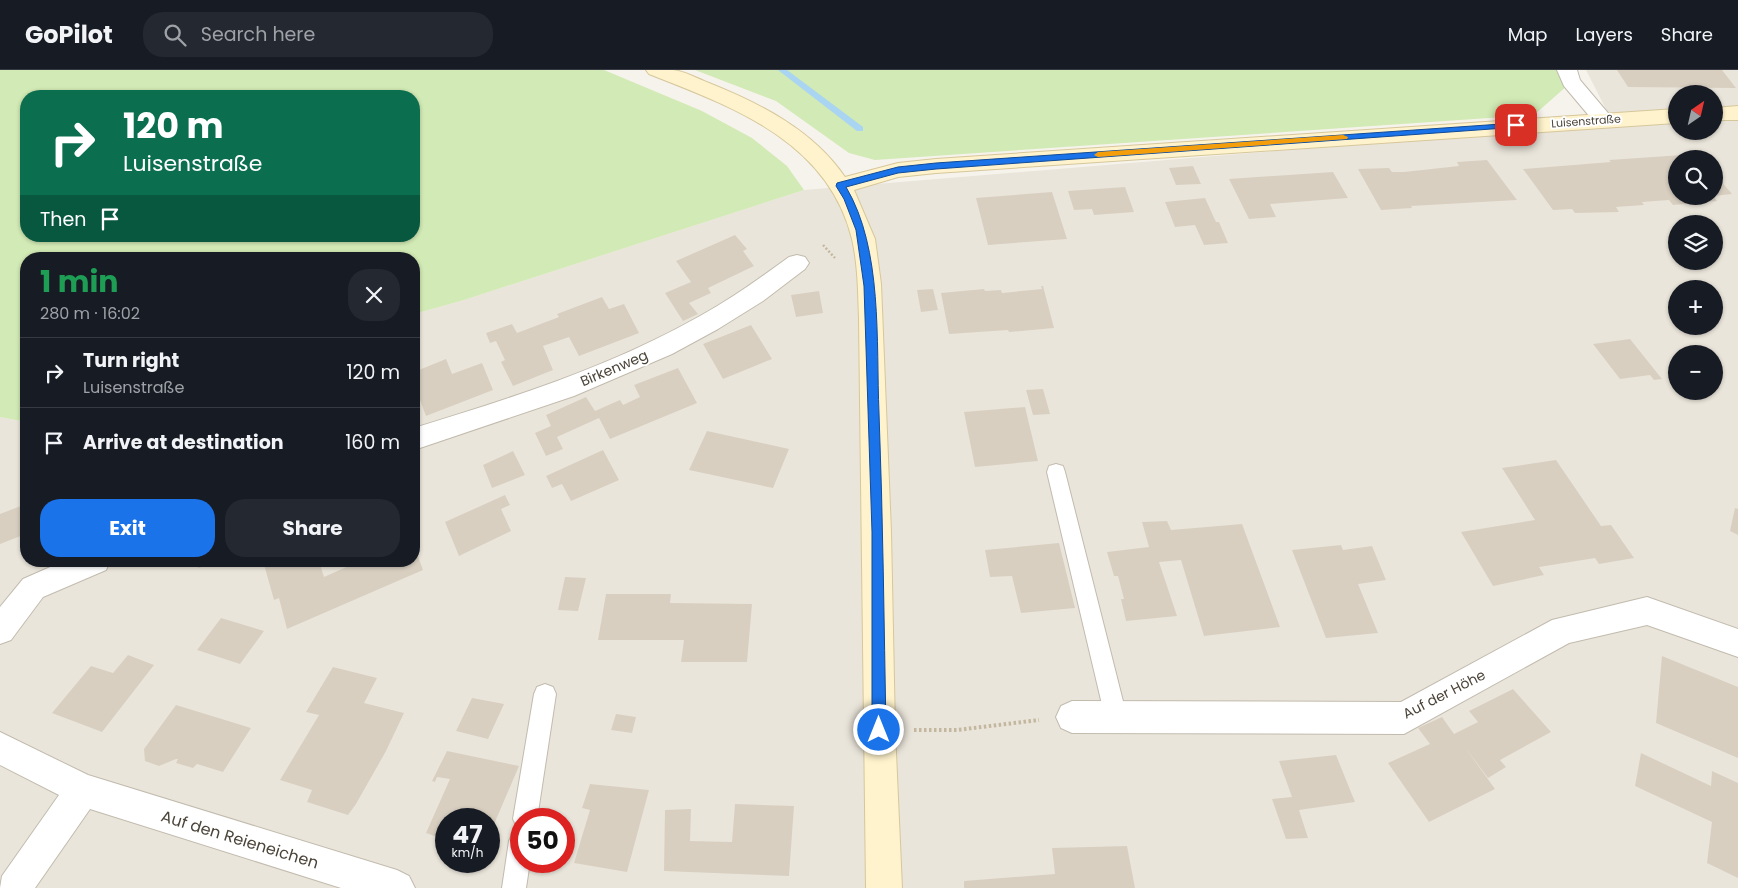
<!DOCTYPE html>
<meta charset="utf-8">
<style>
body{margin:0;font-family:Poppins,sans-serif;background:#242831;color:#f1f3f6;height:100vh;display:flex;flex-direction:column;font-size:19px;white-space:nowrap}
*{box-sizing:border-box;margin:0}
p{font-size:16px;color:#9ea1a6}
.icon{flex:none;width:28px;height:28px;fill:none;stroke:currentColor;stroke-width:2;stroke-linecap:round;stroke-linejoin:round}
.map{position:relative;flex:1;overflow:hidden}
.drawer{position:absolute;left:20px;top:182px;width:400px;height:315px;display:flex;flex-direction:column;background:#171b24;border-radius:20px;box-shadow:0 1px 4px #0004}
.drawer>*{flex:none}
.top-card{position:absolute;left:20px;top:20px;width:400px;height:152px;border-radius:20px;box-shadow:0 1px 4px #0004;background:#0b6e4f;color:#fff;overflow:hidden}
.needle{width:32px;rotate:34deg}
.controls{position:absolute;left:1668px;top:15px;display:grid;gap:10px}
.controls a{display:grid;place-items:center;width:55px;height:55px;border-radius:50%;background:#171b24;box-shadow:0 1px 4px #0004;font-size:25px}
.speed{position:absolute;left:435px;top:738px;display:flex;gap:10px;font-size:25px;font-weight:700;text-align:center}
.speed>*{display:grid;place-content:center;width:65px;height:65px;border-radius:50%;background:#171b24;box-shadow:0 1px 4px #0004;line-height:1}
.speed small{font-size:12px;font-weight:400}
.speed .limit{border:8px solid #d22;background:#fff;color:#111}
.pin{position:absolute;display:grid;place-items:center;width:42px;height:42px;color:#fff;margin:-21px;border-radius:10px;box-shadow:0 2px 8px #0006}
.me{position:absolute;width:55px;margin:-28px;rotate:0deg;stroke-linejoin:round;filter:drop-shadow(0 0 4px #0008)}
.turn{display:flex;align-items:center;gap:18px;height:105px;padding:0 20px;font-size:22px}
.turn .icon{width:65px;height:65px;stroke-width:2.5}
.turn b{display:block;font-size:35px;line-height:42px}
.then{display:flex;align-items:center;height:48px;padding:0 20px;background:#0003;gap:10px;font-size:19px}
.round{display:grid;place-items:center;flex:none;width:52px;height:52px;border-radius:20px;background:#242831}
.headline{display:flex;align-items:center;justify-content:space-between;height:85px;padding:0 20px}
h1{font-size:30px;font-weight:700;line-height:38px;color:#1e9e55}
.cta{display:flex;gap:10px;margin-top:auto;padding:10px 20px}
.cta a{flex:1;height:58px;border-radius:20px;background:#1a73e8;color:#fff;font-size:20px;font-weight:700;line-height:58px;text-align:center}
.cta a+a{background:#242831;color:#f1f3f6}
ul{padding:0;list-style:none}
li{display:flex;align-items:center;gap:15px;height:70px;padding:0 20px;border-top:1px solid #363941}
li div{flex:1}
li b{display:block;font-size:19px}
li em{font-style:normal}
header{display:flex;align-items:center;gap:30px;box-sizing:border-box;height:70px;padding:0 25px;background:#171b24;border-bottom:1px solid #363941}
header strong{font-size:24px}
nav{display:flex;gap:28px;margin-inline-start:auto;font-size:18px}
.search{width:350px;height:45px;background:#242831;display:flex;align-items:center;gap:12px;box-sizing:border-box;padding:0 18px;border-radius:20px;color:#9ea1a6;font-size:19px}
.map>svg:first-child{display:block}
.residential{fill:#eae5da;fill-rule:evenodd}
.green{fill:#d2eab5;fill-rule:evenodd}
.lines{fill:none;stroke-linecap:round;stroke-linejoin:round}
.stream{fill:#a9d4f2;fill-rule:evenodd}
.building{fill:#d8cfc1}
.lane-casing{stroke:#c2bbae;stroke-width:2}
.street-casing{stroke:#c2bbae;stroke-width:2}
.secondary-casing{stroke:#d6c79b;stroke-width:2}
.path-far1{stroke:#c4b79f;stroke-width:2.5;stroke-dasharray:2 2;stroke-linecap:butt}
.path{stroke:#c4b79f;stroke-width:4;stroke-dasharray:2.5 2.5;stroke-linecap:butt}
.lane{fill:#fff;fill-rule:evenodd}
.street{fill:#fff;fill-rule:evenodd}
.secondary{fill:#fff3cd;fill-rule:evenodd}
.route{fill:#1a73e8;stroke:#114b97}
.slow{fill:#f59e0b}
.labels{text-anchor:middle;stroke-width:4;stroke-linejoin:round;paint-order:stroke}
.far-street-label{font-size:11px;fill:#4b4439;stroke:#fff}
.street-label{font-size:14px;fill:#4b4439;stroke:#fff}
.near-street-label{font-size:16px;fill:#4b4439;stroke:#fff}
</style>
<header>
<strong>GoPilot</strong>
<div class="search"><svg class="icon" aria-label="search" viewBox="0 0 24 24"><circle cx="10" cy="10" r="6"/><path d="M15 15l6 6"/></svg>Search here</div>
<nav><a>Map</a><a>Layers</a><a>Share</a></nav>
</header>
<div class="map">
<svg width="1738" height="818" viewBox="0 0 1738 818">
<rect width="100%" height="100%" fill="#f6f3ec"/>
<path class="residential" d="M1586,0H1738V818H0V347L26,352V491H414V244L464,230L804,120L1516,61L1615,57ZM1676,24H1714V61H1676ZM1676,89H1714V126H1676ZM1676,154H1714V191H1676ZM1676,219H1714V256H1676ZM1676,284H1714V321H1676ZM446,749H489V791H446ZM521,749H564V791H521Z"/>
<path class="green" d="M0,0H604L702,41L752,68L787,96L804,120L464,230L414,244V189H26V352L0,347ZM26,26H414V166H26Z
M695,0H1563L1568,15L1534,45L875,90L849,83L776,31Z"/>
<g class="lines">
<path class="stream" d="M778,0H787L863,57V61H857Z"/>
</g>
<path class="building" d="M1617,0H1722L1736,18L1628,17Z
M1697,84L1701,89H1676V126H1713L1717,131L1673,135L1669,130L1642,132L1644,135L1616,137L1619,142L1575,143L1572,139L1553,140L1523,99L1611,92L1609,90Z
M1487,90L1517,130L1411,136L1412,138L1381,140L1358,99L1389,98L1392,102H1404L1459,96L1457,92Z
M1193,96L1201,114L1176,115L1169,98Z
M1333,102L1348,128L1270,134L1276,147L1249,149L1229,109Z
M1714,103L1732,124L1714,126Z
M1125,117L1134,142L1094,145L1092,139L1074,140L1068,121Z
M1052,122L1067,169L988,175L976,128Z
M1205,128L1216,152H1219L1228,173L1204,175L1195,155L1175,157L1165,132Z
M735,165L747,179L743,181L754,196L708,218L711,223L689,233L698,244L683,251L665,223L691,212L676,191Z
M1041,216H1043L1054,258L1009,262L1008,260L949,264L941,223L984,219L985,221L1001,220L1002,223L1042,219Z
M933,219L938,240L921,242L917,220Z
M819,221L823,243L796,247L791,225Z
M602,227L609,239L624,234L639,263L579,286L569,267L543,276L553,300L513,316L501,292L505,290L496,271L490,273L486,263L512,254L517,263L559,247L557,244Z
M751,255L772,289L723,309L703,274Z
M1630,269L1662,309L1654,310L1650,305L1620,309L1593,274Z
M446,289L452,304L482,293L493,320L426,346L420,330L414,332V302Z
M678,298L697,333L610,369L599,348L557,367L563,379L546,386L535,363L551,356L546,345L586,327L595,341L620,330L623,335L640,327L634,315Z
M1043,319L1050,344L1033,345L1026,320Z
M1025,337L1038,391L975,397L964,342Z
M707,361L789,379L773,418L689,400Z
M603,380L619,410L571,431L562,414L552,418L546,406Z
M513,381L525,405L492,418L483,395Z
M1556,390L1601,456L1611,455L1634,488L1599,494L1595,488L1539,497L1544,505L1493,516L1461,462L1535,450L1502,398Z
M505,425L510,435L501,439L511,461L459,486L445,452Z
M26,434V464L0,474V444Z
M1735,438L1738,439V465L1730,461Z
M1167,451L1171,460L1242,454L1280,557L1204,566L1181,490L1159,492L1177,546L1126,551L1121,529H1124L1118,506H1114L1107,482L1149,477L1142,452Z
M1059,473L1075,538L1021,543L1012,506L990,507L985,480Z
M414,475L423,500L287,559L279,528L274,530L263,491H319L324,507L360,491H414Z
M1341,475L1343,480L1372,476L1386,510L1358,514L1378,563L1326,568L1292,480Z
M198,491H219V492L198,498Z
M565,507L586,508L578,541L558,540Z
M606,524H671L670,533L752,534L747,592H681L684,570H598Z
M221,548L264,561L240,594L197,580Z
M128,585L154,595L102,662L52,643L91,596L113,603Z
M1662,586L1738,617V688L1656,653Z
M333,597L377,608L364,633L404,643L386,681L356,734L348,745L307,732L312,720L280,710L319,645L306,642Z
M1513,619L1551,662L1500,690L1506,697L1488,708L1464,676L1495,719L1429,752L1388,693L1430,674L1418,658L1442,647L1454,664L1478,652L1469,641Z
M472,628L504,634L488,669L456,661Z
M176,635L251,658L223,702L197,694L193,698L176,693L178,689H176L159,696L145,691L144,679Z
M616,644L636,647L632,663L611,660Z
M447,681L519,696L489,766V749H446V770L426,763L450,709L437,707L435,712L432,711Z
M1641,683L1711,716L1712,701L1738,713V808L1707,793L1712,752L1635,716Z
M1336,685L1355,732L1299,740L1308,768L1286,769L1272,729L1292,727L1279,691Z
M590,714L649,720L627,802L574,793L590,740L582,738Z
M735,734L794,736L789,806L664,801L665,740L691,739L690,771L732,772Z
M1127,776L1135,818H964V811L1055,804L1052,778Z"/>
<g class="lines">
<g class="lane-casing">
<path id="lane" d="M1056,394L1063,396L1065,402L1127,647L1124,654L1116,658L1108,654L1105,647L1047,402L1049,396Z
M545,614L553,617L556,624L537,749H521V759L517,757L513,749L534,624L537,617Z
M521,759V791H530L526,818H502L509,771L513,763Z"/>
</g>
<g class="street-casing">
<path id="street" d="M1557,0H1577L1580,10L1613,49L1610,54L1603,56L1596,54L1564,16Z
M797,185L805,187L809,193L805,199L763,231L718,259L672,284L574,326L414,380V358C512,328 610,297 700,246C731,229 760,208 789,187Z
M64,491H110L106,500L43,527L11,570L0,574V537L23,509Z
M1647,527L1738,559V587L1647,555L1569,573L1404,664L1072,663L1061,658L1056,647L1061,636L1072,631L1401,632L1552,550Z
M0,662L88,705L397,800L409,806L415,818H341L90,739L35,818H0L2,806L59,725L0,695Z"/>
</g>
<g class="secondary-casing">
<path id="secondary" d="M646,0C655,0 664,0 673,0C685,1 698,9 709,13C761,34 813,60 845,107L898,93L936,89L1676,39V53L936,103L898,107L854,120L875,169L881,214L891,462L895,660L902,818H866L859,248C858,222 858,195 852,169C828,71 733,37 649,4Z
M1738,36V50H1714V38Z"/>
</g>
<path class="path-far1" d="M823,175L835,188"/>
<path class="path" d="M914,660H957L1039,650"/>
<use href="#lane" class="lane"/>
<use href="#street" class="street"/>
<use href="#secondary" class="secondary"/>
</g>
<path class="route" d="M1516,53L1520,55L1519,57L936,99L898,103L846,117C883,179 876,272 879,343C883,448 884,554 886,660L884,665L879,667L874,665L872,660V462L864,216L856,160L844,129L836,116L837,113L898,97L936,93Z"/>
<path class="slow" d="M1343,65L1348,67L1347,69L1098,87L1094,85L1098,82Z"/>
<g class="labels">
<g class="far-street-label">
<text transform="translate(1586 51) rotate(-4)" y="4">Luisenstraße</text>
</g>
<g class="street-label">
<text transform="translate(614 298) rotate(-23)" y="5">Birkenweg</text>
<text transform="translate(1444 624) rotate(-27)" y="5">Auf der Höhe</text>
</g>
<g class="near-street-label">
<text transform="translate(240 769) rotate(17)" y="6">Auf den Reieneichen</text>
</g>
</g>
</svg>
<div class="controls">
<a><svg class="needle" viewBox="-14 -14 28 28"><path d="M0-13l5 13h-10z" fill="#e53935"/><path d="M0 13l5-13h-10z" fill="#9ea1a6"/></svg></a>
<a><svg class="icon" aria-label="search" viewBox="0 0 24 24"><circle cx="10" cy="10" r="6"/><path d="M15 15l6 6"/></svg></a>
<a><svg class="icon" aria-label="layers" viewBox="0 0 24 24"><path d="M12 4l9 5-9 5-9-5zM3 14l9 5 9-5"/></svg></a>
<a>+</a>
<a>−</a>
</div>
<div class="speed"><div>47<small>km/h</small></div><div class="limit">50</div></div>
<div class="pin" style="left:1516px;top:55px;background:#d93025"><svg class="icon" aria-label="arrive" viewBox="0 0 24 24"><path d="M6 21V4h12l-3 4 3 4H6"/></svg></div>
<svg class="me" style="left:879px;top:660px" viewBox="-20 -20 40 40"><circle r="17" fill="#1a73e8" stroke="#fff" stroke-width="3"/><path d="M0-11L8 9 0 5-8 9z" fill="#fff"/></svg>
<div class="top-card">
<div class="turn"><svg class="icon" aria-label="right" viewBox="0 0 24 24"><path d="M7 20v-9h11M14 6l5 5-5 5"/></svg><div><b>120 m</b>Luisenstraße</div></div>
<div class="then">Then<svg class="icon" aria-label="arrive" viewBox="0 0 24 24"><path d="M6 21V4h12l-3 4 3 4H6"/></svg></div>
</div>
<section class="drawer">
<div class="headline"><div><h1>1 min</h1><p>280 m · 16:02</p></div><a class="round"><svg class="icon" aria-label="close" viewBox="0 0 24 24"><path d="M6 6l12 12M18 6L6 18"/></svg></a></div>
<ul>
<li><svg class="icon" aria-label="right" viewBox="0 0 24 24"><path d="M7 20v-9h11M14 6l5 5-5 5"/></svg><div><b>Turn right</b><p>Luisenstraße</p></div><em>120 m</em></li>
<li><svg class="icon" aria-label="arrive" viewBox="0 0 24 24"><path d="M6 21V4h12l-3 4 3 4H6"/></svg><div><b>Arrive at destination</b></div><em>160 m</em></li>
</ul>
<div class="cta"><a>Exit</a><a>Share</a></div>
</section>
</div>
